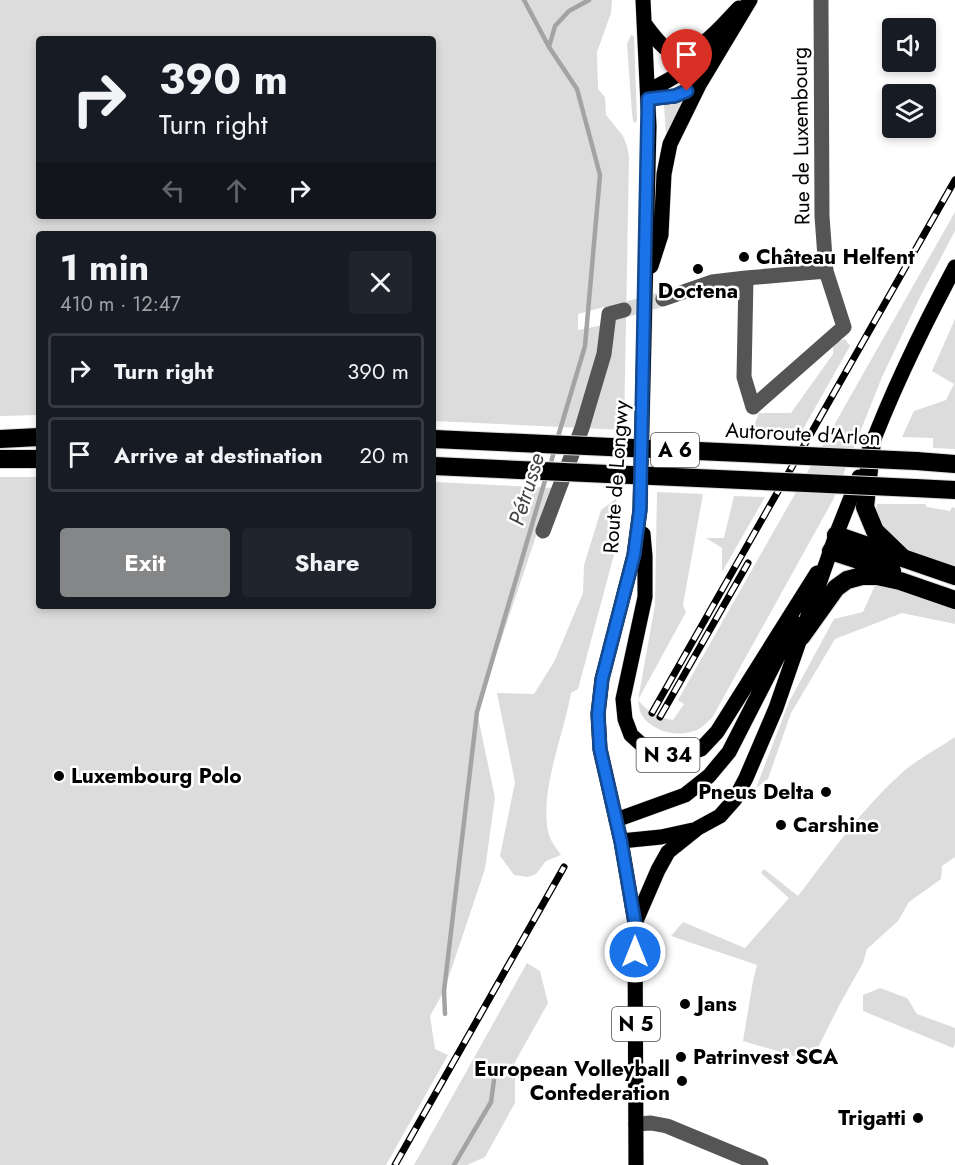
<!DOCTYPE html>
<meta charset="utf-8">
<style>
body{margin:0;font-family:Jost,sans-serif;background:#20242c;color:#f1f3f6;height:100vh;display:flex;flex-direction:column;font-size:22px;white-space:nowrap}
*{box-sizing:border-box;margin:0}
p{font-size:20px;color:#9ea1a6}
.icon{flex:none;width:33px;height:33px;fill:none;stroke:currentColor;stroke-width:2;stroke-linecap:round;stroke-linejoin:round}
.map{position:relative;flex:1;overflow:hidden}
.panel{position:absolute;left:36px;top:231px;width:400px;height:378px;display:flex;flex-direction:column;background:#171b24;border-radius:6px;box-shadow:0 3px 9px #0003}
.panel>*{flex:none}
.banner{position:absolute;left:36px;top:36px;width:400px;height:183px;border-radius:6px;box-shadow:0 3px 9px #0003;background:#171b24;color:#f1f3f6;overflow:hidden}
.controls{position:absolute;left:882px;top:18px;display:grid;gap:12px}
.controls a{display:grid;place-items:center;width:54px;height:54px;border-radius:6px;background:#171b24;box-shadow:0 3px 9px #0003;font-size:30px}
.pin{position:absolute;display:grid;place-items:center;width:51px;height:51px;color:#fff;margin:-62px -26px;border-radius:50% 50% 50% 0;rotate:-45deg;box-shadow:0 0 6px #0007}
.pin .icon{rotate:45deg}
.me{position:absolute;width:66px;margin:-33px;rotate:0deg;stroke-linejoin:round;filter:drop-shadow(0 0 4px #0008)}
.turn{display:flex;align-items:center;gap:21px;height:126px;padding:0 24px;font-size:27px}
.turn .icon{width:78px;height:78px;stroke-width:2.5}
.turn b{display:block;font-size:42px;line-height:51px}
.lanes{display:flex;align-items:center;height:57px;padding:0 24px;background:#0003;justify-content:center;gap:30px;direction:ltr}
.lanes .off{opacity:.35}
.round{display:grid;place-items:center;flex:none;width:63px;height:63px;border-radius:6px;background:#20242c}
.head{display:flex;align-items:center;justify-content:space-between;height:102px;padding:0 24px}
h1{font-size:36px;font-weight:700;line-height:45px}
.action{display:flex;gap:12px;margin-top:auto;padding:12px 24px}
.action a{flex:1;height:69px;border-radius:6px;background:#858687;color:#fff;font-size:24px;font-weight:700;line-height:69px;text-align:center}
.action a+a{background:#20242c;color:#f1f3f6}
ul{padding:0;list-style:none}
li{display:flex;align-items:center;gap:18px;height:75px;margin:0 12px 9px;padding:0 12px;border:3px solid #363941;border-radius:6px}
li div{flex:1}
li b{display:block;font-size:22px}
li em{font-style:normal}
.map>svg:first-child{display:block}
.green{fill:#dcdcdc;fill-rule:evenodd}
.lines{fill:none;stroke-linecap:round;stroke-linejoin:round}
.stream{stroke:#a3a3a3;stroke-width:4.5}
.minor-tunnel{stroke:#d9d9d9;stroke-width:15;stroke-dasharray:15 8;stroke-linecap:butt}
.major-casing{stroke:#dbdbdb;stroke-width:16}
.highway-casing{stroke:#dbdbdb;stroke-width:20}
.minor{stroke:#555;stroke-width:15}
.major{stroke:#000;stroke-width:15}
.highway{stroke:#000;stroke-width:18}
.rail-casing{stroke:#000;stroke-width:7}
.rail{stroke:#fff;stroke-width:4.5;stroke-dasharray:14;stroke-linecap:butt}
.highway-bridge-casing{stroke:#dbdbdb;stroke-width:20;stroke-linecap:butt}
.highway-bridge{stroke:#000;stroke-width:18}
.route-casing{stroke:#114b97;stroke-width:15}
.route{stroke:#1a73e8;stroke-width:10}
.poi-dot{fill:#000;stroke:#fff;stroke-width:2}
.labels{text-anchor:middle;stroke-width:5;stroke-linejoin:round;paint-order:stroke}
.shield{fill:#fff;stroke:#4c4c4c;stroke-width:1.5}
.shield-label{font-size:20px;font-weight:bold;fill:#000}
.street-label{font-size:21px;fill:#000;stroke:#fff}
.poi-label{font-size:21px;font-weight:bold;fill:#000;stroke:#fff;text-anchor:start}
.water-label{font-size:22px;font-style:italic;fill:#444;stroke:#fff}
</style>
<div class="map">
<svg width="955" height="1165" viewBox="0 0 955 1165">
<rect width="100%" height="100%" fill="#fff"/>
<path class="green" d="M0,0H612L611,13L597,52L598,89L605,97L606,115L623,136L627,146L629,157L624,430L434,421V234H39V415L0,416ZM39,39H434V216H39ZM604,307L603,325L578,330V314Z
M631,35L634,36L637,120L635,123L633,121L632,113L627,44Z
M681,100L683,101L666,135L664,105L667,103Z
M955,212V231L921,295L882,377L833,500L712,718C707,722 702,728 697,730C678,738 652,732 641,714C639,710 639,704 638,700L655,605L657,492L703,494L683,605L686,612L638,700C647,711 658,718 673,720L684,704L678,700Z
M955,319V449L933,448V438L902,437L914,411L946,400L954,384L932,371Z
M845,339L850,346L798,438L750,436L759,413H791L833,354V343Z
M0,477H39V606H434V482L555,488L536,536L477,712L495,798L485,869L444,991L430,1016L435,1049L448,1055L386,1165H0Z
M734,496L765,497L722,572V548L706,538H724Z
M616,499L618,520L616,547L578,689L571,693C564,735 538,793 549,835C551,842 557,849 561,855L546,861L536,874L528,877L514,875L500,856L515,782L497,693L534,694L554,662L583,593L584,565L601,510Z
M877,504H925L927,507L950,511L952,507L955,508V567L914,556L897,546L876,516Z
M876,583L955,608V624L902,613L835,639L791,713L768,779L756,788L789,702L834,619L863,612Z
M955,737V857L942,866L941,879L909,902L898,921L867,949L863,963L841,1002L811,1061L743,1041L753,981L757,965L671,936L683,922L745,948L789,898L761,873L764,869L798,896C831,853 864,806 905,770C920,758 939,748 955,737Z
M527,963L540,971L548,1003L515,1062V1103L485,1157L467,1165H414Z
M880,988L907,998L917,1014L955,1028V1044L953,1048L863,1011V995Z"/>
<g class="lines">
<path class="stream" d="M524,0L549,47L577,89L600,175L585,346L557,440
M549,47L555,26L569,11L589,0
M550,466L555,448
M445,1014L444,991L477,712L546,477
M454,1165L491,1102L494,1080L492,1067"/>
<path class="minor-tunnel" d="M624,310L663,299"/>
<g class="major-casing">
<path id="major" d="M644,23C651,32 663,50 674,53C697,58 724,23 739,8
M648,91C676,77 699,63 719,38
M648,99L675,96L699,85
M651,266L661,235L664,174L670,144L699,85L750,0
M869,452C893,388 923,327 955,267
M643,534L645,556V597L623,699L625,719L631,735L641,744L658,753L679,756L701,749L717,732L817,573
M616,820L685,795L709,776L729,752L795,623
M621,841L661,837L693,830
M635,923L658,870L668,852L698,828L720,816L735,799L746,778L776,708L836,535L859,477
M636,1165L635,923L621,841L600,749L598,714L602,679L634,555L640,510L649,126L643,0"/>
</g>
<g class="highway-casing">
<path id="highway" d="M0,439L39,437
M872,441L865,507L875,531L903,558
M0,459H39
M916,461L955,464
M915,488L955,490
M836,535L955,576
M831,551L892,571
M801,637L836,588L847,580L862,576H877L900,581L955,600"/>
</g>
<path class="minor" d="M746,278L744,377L753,407L844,327L826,271L822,216L821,0
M663,299L712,282L746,278L826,271
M543,531L582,428L604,354L609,314L624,310
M636,1124L651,1123L667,1126L761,1165"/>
<use href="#major" class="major"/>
<use href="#highway" class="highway"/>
<g class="rail-casing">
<path id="rail" d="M652,713L955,180
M660,717L748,563
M395,1165L564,867"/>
</g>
<use href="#rail" class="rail"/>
<g class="highway-bridge-casing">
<path id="highway-bridge" d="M434,439L916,461
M434,466L915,488"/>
</g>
<use href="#highway-bridge" class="highway-bridge"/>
</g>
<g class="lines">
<g class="route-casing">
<path id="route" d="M635,952V923L621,842L600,749L598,714L602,679L634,555L640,510L648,99L675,96L687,91"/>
</g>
<use href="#route" class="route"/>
</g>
<g class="poi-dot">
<circle cx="744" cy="257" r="6"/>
<circle cx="698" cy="269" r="6"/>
<circle cx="59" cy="776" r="6"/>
<circle cx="826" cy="792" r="6"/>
<circle cx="781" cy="825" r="6"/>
<circle cx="685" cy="1004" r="6"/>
<circle cx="681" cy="1057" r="6"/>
<circle cx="682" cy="1081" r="6"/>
<circle cx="918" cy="1118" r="6"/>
</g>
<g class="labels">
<g class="shield">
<rect x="651" y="433" width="48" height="34" rx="4.5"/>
<rect x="636.5" y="738" width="63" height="34" rx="4.5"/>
<rect x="612" y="1007" width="48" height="34" rx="4.5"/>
</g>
<g class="shield-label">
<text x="675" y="457">A 6</text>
<text x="668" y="762">N 34</text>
<text x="636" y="1031">N 5</text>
</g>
<g class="street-label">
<text transform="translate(801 136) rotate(-91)" y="7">Rue de Luxembourg</text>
<text transform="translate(803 434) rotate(3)" y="7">Autoroute d'Arlon</text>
<text transform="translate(616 477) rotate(-86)" y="7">Route de Longwy</text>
</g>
<g class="poi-label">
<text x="756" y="264">Château Helfent</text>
<text x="698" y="298" text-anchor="middle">Doctena</text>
<text x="71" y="783">Luxembourg Polo</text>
<text x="814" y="799" text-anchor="end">Pneus Delta</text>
<text x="793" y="832">Carshine</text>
<text x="697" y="1011">Jans</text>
<text x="693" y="1064">Patrinvest SCA</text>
<text x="670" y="1076" text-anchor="end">European Volleyball<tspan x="670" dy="24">Confederation</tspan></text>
<text x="906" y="1125" text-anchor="end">Trigatti</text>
</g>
<g class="water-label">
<text transform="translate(526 489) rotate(-73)" y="8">Pétrusse</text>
</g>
</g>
</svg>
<div class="controls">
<a><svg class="icon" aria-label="sound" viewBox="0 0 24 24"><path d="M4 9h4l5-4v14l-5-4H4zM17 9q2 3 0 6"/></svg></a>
<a><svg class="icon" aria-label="layers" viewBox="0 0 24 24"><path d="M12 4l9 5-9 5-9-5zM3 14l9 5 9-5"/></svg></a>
</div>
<div class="pin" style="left:687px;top:91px;background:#d93025"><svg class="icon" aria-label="arrive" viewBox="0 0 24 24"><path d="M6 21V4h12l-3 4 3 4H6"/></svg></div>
<svg class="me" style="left:635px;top:952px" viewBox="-20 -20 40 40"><circle r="17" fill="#1a73e8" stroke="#fff" stroke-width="3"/><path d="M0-11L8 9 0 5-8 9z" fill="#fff"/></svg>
<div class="banner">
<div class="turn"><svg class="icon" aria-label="right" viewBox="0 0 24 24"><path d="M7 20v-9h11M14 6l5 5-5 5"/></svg><div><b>390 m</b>Turn right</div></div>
<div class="lanes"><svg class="icon off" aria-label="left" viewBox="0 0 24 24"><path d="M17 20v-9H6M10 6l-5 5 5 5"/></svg><svg class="icon off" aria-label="ahead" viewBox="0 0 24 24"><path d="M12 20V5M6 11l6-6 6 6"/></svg><svg class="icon" aria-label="right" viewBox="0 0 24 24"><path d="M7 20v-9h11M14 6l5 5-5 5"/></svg></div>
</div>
<section class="panel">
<div class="head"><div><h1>1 min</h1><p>410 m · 12:47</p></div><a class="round"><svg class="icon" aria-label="close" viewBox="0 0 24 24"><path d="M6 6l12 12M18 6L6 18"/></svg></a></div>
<ul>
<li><svg class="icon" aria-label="right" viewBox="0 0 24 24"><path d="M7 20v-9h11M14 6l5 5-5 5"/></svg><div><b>Turn right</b></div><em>390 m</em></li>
<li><svg class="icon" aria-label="arrive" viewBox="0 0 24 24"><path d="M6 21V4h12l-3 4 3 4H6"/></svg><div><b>Arrive at destination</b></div><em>20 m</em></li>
</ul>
<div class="action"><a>Exit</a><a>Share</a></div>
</section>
</div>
